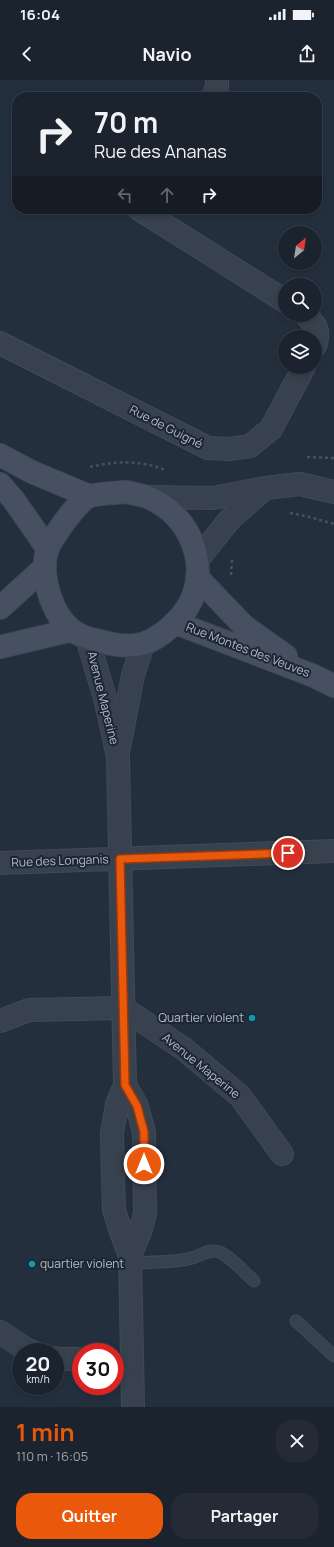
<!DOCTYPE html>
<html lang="fr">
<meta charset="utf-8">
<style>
body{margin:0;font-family:Manrope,sans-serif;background:#242b36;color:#f1f3f6;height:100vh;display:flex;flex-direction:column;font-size:15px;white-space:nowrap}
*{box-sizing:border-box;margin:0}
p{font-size:13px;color:#a0a4aa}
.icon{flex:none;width:22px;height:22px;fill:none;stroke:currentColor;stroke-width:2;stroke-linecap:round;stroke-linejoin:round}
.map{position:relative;height:1327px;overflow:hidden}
.side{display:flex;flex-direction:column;background:#1b232e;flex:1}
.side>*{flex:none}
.banner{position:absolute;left:12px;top:12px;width:310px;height:122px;border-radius:16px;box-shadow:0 2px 6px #0003,0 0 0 1px #39404a;background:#1b232e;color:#f1f3f6;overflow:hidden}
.needle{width:26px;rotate:30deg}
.buttons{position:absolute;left:278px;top:146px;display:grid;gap:8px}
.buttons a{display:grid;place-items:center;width:44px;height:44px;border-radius:50%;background:#1b232e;box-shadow:0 2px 6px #0003,0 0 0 1px #39404a;font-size:20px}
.speed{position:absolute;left:12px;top:1263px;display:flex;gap:8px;font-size:20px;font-weight:700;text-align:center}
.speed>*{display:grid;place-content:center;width:52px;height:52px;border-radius:50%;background:#1b232e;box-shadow:0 2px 6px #0003,0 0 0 1px #39404a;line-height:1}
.speed small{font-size:10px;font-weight:400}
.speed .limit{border:6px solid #d22;background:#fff;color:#111}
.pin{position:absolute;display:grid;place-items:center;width:34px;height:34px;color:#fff;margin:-17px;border:2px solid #fff;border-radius:50%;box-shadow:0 1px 4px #0007}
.me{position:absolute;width:44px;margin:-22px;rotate:0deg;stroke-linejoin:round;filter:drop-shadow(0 0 3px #0008)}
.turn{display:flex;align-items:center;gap:14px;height:84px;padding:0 16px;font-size:18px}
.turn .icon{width:52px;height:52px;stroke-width:2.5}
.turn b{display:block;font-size:28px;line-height:34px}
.lanes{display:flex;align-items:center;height:38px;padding:0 16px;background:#0003;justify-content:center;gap:20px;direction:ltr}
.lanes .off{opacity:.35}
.round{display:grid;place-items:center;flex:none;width:42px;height:42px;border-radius:16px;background:#242b36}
.summary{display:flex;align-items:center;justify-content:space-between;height:68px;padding:0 16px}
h1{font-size:24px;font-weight:700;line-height:30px;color:#ea580c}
.button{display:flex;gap:8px;margin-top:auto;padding:8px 16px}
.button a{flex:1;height:46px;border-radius:16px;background:#ea580c;color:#fff;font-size:16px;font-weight:700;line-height:46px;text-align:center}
.button a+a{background:#242b36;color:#f1f3f6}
.status{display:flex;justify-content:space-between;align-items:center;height:28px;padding:0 20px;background:#1b232e;direction:ltr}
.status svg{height:11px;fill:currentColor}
header{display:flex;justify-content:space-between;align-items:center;height:52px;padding:0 16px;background:#1b232e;font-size:18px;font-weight:700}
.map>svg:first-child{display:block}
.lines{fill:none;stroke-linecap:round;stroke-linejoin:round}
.lane-casing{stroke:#414a57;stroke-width:13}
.street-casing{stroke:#414a57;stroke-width:24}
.secondary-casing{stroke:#414a57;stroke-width:24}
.path{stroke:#3f5557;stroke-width:2.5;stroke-dasharray:3 3;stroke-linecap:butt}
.lane{stroke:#38414e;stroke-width:11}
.street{stroke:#38414e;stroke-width:22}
.secondary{stroke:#465061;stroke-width:22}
.route-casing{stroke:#983908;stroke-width:10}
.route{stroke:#ea580c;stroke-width:7}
.culture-dot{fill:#0f9aa8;stroke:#1d2633;stroke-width:1.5}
.labels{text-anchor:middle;stroke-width:4;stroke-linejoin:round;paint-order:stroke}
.street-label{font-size:12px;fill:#b4bcc9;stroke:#1d2633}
.poi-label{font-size:12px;fill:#b4bcc9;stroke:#1d2633;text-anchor:end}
</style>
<div class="status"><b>16:04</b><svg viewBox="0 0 49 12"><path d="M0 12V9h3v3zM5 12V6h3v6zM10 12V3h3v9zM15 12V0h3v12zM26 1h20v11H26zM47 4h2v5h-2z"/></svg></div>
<header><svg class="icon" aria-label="back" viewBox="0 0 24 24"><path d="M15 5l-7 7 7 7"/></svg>Navio<svg class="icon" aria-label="share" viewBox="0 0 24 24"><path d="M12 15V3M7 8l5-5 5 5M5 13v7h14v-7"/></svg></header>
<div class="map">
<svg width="334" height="1327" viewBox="0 0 334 1327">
<rect width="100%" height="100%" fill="#242f3e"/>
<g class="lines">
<g class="lane-casing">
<path id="lane" d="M131,1183C149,1182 178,1183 195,1177C203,1174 210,1169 219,1172C229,1175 245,1193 254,1201
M296,1241L334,1276"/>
</g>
<g class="street-casing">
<path id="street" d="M213,17L217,7V0
M139,129L285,221
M306,235C317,246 320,251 315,266
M0,263L208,368L229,369L250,366L271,349L304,287
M149,417L213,418L265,408L300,404L334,412
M198,479L230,439L265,408
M87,558L105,618L118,677L125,1005L117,1024L112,1053L113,1099L114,1130L121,1152L130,1176L133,1327
M119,668L133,595L143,564
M0,783L334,771
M0,941L29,930L123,928L184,969L240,1016L282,1074
M125,1005L137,1026L144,1052L145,1134L140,1152L130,1176
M0,1252L27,1270L33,1272
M55,1278L60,1279H81"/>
</g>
<g class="secondary-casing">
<path id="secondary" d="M0,375L32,392L89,416
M0,404L13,419L48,469
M126,412C134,414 143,415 150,418C189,436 209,481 191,521C183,538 160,559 142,564C128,567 113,565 100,561C90,559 79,556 72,550C51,534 40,495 47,470C49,464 54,457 58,451C63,443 81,419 90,416C101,413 115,413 126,412Z
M197,497L244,546L286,576
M0,528L44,488
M176,543L314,596L334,606
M0,567L72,550"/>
</g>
<path class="path" d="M307,377L334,378
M90,387C115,381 141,380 165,390
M290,433L306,436L334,444
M231,495L232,480"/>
<use href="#lane" class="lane"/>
<use href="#street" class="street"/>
<use href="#secondary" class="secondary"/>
</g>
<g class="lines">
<g class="route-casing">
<path id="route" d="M144,1084V1052L137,1026L125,1005L120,779L288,773"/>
</g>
<use href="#route" class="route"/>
</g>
<g class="culture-dot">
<circle cx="252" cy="938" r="4"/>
<circle cx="32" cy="1184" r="4"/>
</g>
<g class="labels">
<g class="street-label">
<text transform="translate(166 347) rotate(27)" y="4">Rue de Guigné</text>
<text transform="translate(248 570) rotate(21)" y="4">Rue Montes des Veuves</text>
<text transform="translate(103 618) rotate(76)" y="4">Avenue Maperine</text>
<text transform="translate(60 781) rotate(-2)" y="4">Rue des Longanis</text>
<text transform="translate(201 986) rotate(39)" y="4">Avenue Maperine</text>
</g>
<g class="poi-label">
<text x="244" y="942">Quartier violent</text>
<text x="40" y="1188" text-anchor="start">quartier violent</text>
</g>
</g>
</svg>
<div class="buttons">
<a><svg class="needle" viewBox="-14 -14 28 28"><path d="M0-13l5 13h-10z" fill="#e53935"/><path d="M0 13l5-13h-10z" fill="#a0a4aa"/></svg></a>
<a><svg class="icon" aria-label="search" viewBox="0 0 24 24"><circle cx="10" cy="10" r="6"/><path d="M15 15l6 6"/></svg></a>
<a><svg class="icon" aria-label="layers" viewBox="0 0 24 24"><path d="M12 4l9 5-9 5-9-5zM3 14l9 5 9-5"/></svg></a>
</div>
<div class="speed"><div>20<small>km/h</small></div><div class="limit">30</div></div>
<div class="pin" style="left:288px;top:773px;background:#d93025"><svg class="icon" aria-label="arrive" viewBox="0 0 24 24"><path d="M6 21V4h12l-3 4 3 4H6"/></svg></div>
<svg class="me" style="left:144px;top:1084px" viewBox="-20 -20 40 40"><circle r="17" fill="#ea580c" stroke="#fff" stroke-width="3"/><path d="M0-11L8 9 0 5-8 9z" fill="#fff"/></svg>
<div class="banner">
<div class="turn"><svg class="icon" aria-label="right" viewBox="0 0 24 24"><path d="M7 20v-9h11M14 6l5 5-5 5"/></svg><div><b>70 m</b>Rue des Ananas</div></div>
<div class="lanes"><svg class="icon off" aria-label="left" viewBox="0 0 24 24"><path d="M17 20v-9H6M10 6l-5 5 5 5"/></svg><svg class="icon off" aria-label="ahead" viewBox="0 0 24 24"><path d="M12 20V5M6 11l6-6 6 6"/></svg><svg class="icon" aria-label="right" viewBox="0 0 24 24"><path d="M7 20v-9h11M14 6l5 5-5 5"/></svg></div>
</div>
</div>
<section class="side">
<div class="summary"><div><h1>1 min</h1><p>110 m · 16:05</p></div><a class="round"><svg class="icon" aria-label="close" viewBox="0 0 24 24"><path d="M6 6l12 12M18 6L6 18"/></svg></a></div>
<div class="button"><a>Quitter</a><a>Partager</a></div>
</section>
